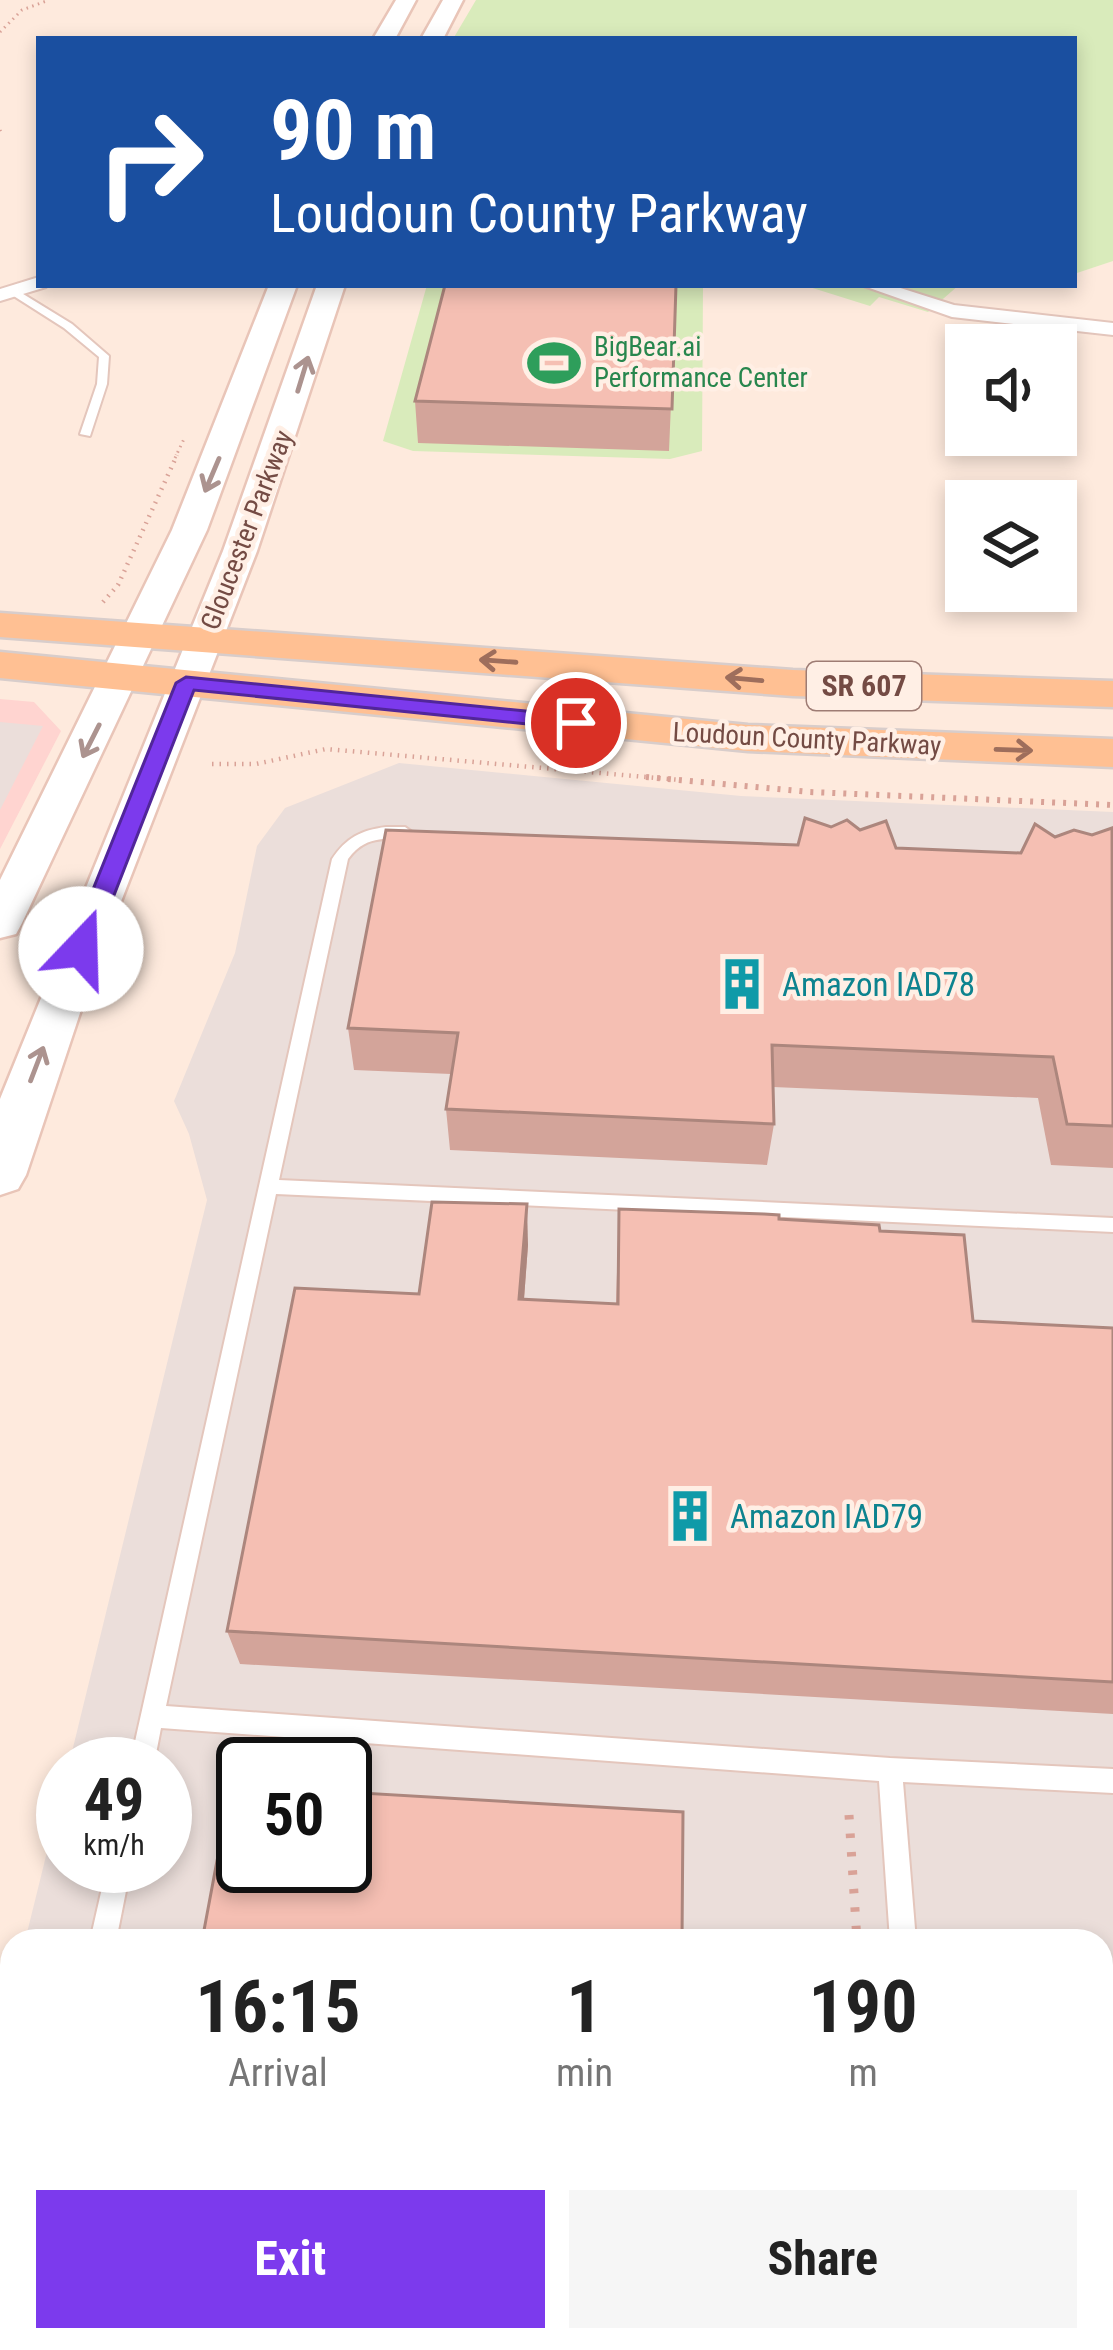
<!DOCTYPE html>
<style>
body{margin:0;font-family:"Roboto Condensed",sans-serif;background:#f6f6f6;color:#222;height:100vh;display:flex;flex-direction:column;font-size:45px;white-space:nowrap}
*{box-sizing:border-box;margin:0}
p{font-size:39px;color:#767676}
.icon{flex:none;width:66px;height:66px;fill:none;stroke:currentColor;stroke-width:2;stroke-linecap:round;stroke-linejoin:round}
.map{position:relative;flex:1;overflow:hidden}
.details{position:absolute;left:0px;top:1929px;width:1113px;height:423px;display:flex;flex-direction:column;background:#fff;border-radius:36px 36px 0 0;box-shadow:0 6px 18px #0003}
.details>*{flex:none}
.top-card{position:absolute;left:36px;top:36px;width:1041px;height:252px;border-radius:0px;box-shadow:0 6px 18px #0003;background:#1a4fa0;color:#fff;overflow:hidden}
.controls{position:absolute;left:945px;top:324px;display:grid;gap:24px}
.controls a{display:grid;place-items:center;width:132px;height:132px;border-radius:0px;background:#fff;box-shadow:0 6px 18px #0003;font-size:60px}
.speed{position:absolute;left:36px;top:1737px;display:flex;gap:24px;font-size:60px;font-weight:700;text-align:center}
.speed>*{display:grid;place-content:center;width:156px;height:156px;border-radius:50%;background:#fff;box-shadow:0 6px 18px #0003;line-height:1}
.speed small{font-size:30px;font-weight:400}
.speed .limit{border:6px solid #111;border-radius:18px;background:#fff;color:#111}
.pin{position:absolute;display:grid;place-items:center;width:102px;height:102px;color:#fff;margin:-51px;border:6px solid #fff;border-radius:50%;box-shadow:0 3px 12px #0007}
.me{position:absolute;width:132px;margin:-66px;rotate:21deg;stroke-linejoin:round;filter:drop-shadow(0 0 9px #0008)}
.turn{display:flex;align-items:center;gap:42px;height:252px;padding:0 36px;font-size:54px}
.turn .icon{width:156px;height:156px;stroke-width:2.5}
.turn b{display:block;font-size:84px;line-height:102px}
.eta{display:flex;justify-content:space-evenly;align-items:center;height:204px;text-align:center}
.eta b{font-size:72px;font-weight:700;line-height:84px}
.action{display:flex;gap:24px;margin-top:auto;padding:24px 36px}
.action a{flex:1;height:138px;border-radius:0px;background:#7c3aed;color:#fff;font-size:48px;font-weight:700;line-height:138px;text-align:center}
.action a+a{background:#f6f6f6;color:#222}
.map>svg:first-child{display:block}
.commercial{fill:#ffd4d0}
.industrial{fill:#ebdeda;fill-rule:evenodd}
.green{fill:#d9ebbb}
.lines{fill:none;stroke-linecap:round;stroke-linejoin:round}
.lane-casing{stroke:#e4c6bc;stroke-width:4}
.street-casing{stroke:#e4c6bc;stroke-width:4}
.secondary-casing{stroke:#e9c5b8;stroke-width:5}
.primary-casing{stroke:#d8cdcb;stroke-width:5}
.path-far3{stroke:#d9a297;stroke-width:3;stroke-dasharray:1.5 4.5;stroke-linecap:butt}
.path-far2{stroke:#d9a297;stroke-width:4.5;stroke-dasharray:1.5 6;stroke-linecap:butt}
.path-far1{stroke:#d9a297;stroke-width:6;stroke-dasharray:3 8;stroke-linecap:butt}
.path{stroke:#d9a297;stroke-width:9;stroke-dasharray:4.5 14;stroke-linecap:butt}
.lane{fill:#fff;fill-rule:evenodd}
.street{fill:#fff;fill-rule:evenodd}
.secondary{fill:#fff;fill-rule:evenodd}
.primary{fill:#ffc093;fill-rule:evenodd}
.wall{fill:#d3a49a}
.shaded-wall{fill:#ac867d}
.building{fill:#f5bfb3;stroke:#ac867d;stroke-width:3}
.oneway{stroke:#ac938f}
.oneway2{stroke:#9e6e5c}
.route{fill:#7c3aed;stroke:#51269a;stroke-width:3}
.labels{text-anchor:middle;stroke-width:9;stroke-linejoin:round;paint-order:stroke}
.far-leisure-label{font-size:27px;fill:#27864d;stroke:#ffefe5;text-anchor:start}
.far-street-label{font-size:27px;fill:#744b44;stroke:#ffefe5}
.shield{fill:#ffefe5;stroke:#9e7c74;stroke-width:3}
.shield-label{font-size:30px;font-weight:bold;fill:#744b44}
.culture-label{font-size:33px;fill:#0d838f;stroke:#ffefe5;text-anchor:start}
</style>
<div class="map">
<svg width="1113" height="2350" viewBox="0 0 1113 2350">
<rect width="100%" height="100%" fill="#feeadd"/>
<path class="commercial" d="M0,699L34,702L61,731L0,849Z"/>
<path class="industrial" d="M0,722L43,726L0,810Z
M399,763L741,796L1113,812V2350H0V2043L12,1995V2340H1101V1941H25L63,1787V1866H165V1764H69L207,1200L189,1134L174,1101L235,953L257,846L285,808ZM243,1764H345V1866H243Z"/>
<path class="green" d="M476,0H1113V261L1074,274V39H453Z
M427,285H703L702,451L670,459L413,451L383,441Z
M803,285H959L928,312L879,297L870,306Z"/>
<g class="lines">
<g class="lane-casing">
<path id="lane" d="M9,289H15L72,324L109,356L107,384L90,436L80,434L97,384L99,357L64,328L9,293Z
M386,827H405L412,832C388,845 370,830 348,859L279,1180L1113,1218V1232L276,1194L166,1706L890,1758L1113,1769V1793L903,1782L916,1941H890L879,1781L161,1728L154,1764H130L332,859C346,838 361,830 386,827Z
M107,1866H131L116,1941H90Z
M12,2326V2340H28L26,2350H0L4,2330Z
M918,2340H946L947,2350H919Z"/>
</g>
<g class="street-casing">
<path id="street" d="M39,277V285L46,287L0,301V289Z
M861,285H891L954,305L1113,323V335L952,317Z"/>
</g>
<g class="secondary-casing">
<path id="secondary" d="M396,0H416L395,39H373Z
M443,0H463L443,39H421Z
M269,285H297L207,530L22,923L16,934L0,938V880L172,530Z
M317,285H345L257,551L94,971L26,1175L18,1189L0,1195V1099L223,551Z"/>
</g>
<g class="primary-casing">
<path id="primary" d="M0,613L793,670L1113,681V707L793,696L0,637Z
M0,652L748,725L1113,739V767L748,751L0,678Z"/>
</g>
<path class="path-far3" d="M0,32L22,10L49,0
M0,130L2,135
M175,458L184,439"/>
<path class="path-far2" d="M103,602L118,585L177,455
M212,764H256L326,749L680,780"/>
<path class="path-far1" d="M646,777L810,792L1113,805"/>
<path class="path" d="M849,1815L857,1941
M883,2340V2350"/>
<use href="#lane" class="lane"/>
<use href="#street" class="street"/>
<use href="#secondary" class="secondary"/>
<use href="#primary" class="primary"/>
</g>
<path class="wall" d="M676,285L669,451L418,443L415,401Z
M831,827L860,830L896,848L1021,853L1055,837L1092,835L1113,830V1168L1051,1165L1038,1098L773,1087L774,1124L767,1165L450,1150L446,1109L451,1074L354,1070L348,1028L798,845Z
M619,1209L779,1219L880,1231L973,1321L1113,1328V1714L240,1664L227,1631L419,1294L528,1245L524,1299L616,1304Z"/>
<path class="shaded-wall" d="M527,1204L528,1245L521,1339L519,1299Z"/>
<path class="building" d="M445,285H676L672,409L415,401Z
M805,818L831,827L847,820L860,830L886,821L896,848L1021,853L1035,824L1055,837L1074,830L1092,835L1112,828L1113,1126L1067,1124L1053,1057L772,1045L774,1124L446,1109L458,1033L348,1028L386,830L798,845Z
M432,1202L527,1204L519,1299L618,1304L619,1209L764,1214L779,1215V1219L879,1225L880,1231L964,1235L973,1321L1113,1328V1682L227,1631L295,1288L419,1294Z
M231,1786H243V1866H345V1792L683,1812L682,1941H202Z
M128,2340H679V2350H126Z
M749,2340H844L845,2350H749Z"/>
<defs><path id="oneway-shaft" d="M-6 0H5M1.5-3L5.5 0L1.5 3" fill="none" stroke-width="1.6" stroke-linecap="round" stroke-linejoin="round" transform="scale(3)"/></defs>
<g class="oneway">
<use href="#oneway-shaft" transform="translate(303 374) rotate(-73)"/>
<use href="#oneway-shaft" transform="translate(212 475) rotate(113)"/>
<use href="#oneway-shaft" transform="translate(91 741) rotate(117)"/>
<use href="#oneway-shaft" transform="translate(37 1064) rotate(-69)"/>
</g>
<g class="oneway2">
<use href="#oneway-shaft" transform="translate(498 661) rotate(-176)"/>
<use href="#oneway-shaft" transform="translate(744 679) rotate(-175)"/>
<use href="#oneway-shaft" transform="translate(1014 750) rotate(2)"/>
</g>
<path class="route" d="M186,677L576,716L586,723L576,729L194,690L93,949L89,954H72L69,949L176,683Z"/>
<defs>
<g id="stadium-bare" transform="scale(4.14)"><path d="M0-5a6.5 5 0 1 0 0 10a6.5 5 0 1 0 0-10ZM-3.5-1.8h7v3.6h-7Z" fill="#2e9e5b" stroke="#ffefe5" stroke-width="2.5" paint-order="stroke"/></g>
<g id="building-bare" transform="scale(4.14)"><path d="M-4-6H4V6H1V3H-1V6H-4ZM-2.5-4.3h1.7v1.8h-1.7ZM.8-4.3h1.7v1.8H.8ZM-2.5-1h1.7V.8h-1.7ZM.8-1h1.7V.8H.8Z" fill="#0f9aa8" stroke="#ffefe5" stroke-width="2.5" paint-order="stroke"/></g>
</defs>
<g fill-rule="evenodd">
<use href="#stadium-bare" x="554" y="363"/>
<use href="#building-bare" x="742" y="984"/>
<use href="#building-bare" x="690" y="1516"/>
</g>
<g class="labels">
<g class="far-leisure-label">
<text x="594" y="356">BigBear.ai<tspan x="594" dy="31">Performance Center</tspan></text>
</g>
<g class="far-street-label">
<text transform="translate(247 530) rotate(-69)" y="9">Gloucester Parkway</text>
<text transform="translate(807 739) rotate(3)" y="9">Loudoun County Parkway</text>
</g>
<rect class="shield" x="807" y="662" width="114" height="48" rx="9"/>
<g class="shield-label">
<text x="864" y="696">SR 607</text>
</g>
<g class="culture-label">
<text x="782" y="996">Amazon IAD78</text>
<text x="730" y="1528">Amazon IAD79</text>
</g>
</g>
</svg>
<div class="controls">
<a><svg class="icon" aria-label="sound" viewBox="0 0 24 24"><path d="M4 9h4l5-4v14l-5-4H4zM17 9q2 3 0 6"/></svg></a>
<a><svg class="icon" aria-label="layers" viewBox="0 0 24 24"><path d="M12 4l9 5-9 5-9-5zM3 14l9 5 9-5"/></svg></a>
</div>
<div class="speed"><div>49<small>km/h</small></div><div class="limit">50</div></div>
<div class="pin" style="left:576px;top:723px;background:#d93025"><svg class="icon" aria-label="arrive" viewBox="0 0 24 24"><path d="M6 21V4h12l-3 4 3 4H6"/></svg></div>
<svg class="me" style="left:81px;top:949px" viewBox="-20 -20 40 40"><circle r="19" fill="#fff"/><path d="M0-13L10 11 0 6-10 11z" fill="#7c3aed"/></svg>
<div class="top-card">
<div class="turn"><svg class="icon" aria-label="right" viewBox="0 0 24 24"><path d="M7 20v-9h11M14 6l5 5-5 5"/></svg><div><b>90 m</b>Loudoun County Parkway</div></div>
</div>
<section class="details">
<div class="eta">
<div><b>16:15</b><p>Arrival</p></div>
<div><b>1</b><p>min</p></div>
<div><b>190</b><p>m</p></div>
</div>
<div class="action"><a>Exit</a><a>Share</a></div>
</section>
</div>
